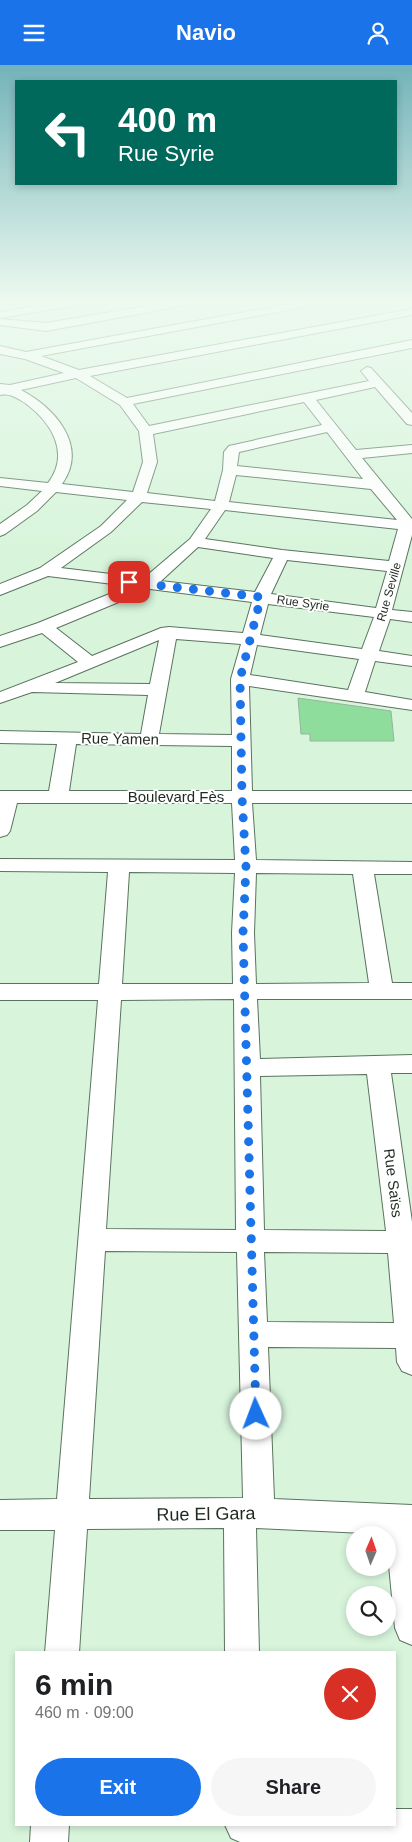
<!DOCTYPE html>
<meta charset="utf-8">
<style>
body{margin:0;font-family:Helvetica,sans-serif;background:#f6f6f6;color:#202124;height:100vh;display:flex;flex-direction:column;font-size:19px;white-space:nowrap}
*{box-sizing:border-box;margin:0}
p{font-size:16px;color:#757577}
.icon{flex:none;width:28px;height:28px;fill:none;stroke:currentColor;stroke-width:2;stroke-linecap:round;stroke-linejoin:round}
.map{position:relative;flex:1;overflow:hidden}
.details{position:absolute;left:15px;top:1586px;width:381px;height:175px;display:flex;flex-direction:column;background:#fff;border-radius:0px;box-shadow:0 2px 8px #0003}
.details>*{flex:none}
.banner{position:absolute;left:15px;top:15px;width:382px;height:105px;border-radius:0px;box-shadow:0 2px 8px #0003;background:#00695c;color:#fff;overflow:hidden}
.needle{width:32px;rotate:2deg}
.controls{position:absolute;left:346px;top:1461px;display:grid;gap:10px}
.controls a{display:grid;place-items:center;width:50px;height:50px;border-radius:50%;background:#fff;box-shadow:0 2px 8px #0003;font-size:25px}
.pin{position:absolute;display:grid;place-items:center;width:42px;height:42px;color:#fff;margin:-21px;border-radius:10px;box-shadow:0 2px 8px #0006}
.me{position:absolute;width:55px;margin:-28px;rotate:358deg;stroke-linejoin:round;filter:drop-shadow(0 0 4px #0008)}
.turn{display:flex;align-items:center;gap:18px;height:105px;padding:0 20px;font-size:22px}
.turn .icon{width:65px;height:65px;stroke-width:2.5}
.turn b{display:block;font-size:35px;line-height:42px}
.round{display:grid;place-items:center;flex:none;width:52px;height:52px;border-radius:26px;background:#f6f6f6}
.head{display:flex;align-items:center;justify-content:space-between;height:85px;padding:0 20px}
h1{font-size:30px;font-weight:700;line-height:38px}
.primary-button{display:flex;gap:10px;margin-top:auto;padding:10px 20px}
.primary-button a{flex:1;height:58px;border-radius:30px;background:#1a73e8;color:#fff;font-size:20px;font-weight:700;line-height:58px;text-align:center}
.primary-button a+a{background:#f6f6f6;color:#202124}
header{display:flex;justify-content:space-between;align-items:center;height:65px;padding:0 20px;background:#1a73e8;color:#fff;font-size:22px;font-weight:700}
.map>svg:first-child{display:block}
.building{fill:#8edd9c;stroke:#99b49c}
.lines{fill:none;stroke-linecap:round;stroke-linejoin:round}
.minor-casing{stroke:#5a735e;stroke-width:2}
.minor{fill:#fff;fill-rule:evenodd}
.route{stroke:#1a73e8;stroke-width:9;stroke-dasharray:0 16.2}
.labels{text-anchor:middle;stroke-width:4;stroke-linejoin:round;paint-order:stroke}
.far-street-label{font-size:12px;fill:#1e291f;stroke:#fff}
.street-label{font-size:15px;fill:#1e291f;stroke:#fff}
.near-street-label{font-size:18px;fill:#1e291f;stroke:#fff}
</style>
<header><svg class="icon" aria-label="menu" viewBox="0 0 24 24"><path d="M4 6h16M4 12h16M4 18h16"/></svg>Navio<svg class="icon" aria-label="person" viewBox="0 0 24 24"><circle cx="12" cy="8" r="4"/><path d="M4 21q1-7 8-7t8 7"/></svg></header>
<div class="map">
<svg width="412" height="1777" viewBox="0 0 412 1777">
<rect width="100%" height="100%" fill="#d8f5dc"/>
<path class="building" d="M298,633L391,646L394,676H310V669H301Z"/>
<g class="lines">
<g class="minor-casing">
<path id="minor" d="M73,235H97L91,238L0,253V247Z
M181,235H204L198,238L46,266L0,260V254L46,258Z
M306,236L312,239L310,241L41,291L79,305L412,244V250L90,311L127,333L412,275V283L133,339L149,361L369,316L361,306L367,302L371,303L412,348V360L407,359L375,322L316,335L356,385L412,380V388L362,393L412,454V470L392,545L412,547V557L390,554L379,586L412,591V601L375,596L365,627L412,635V645L249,621L252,726H412V738H252L256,795L412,797V809H374L392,918H412V934H257L260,994L412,990V1008H391L412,1157V1310L402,1306L397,1297L396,1283L268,1282L274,1434L412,1440V1580L400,1575L395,1563L386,1469L256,1463L259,1588H225L224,1463L87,1464L79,1588H45L55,1465H0V1435L57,1434L98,935H0V919H99L108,807L0,806V794L235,795L232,738H17L10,766L7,770L0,772V726H49L57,679L0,678V666L141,669L148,630L32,627L0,638V627L78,597L42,568L0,582V571L38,558L129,521L48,511L0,530V519L40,503L101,461L127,435L56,427L37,446L5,469L0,471V459L27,440L42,426L0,421V413L48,418C71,388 51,357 25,338C17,333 10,328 0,330V319L10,320L64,308L25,294L0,289V281L26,287ZM76,313L120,340L139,366L143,397L133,427L62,419C89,381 55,343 21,325ZM304,337L322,360L229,381L224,387L223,405L215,436L147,428L157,397L153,369ZM327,367L363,414L237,401L239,387ZM236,410L371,424L397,455L229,437ZM142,437L211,444L190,474L144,513L61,503L111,467ZM225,445L398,464L389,496L282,485L205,474ZM198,482L273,493L255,527L161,516ZM287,495L387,506L376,543L271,529ZM150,524L252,537L243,568L169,562L161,563L92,591L56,563ZM268,539L374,552L362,584L260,570ZM176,574L241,579L231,614L232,670L159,669ZM159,575L150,619L55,618ZM257,580L359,594L348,625L250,610ZM76,679L232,681V726H69ZM129,807L235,808L232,868L233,919H122ZM256,808L353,809L369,918L256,919L254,868ZM234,934L236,1165L106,1164L121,935ZM367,1009L386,1166L264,1165L260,1011ZM105,1186L237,1187L243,1433L89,1434ZM264,1187L388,1188L394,1258L267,1257Z
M395,1744H412V1777H240L231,1773L225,1760H395Z
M31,1760H69L68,1777H30Z"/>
</g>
<use href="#minor" class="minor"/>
</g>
<linearGradient id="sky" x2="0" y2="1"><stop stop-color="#73b3ba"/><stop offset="0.49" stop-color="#edfaef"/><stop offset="1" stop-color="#edfaef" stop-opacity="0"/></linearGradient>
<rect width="412" height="483" fill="url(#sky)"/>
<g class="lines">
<path class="route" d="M129,517L261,532L240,614L242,732L246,802L243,868L256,1349"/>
</g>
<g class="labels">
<g class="far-street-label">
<text transform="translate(389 527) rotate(-74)" y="4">Rue Seville</text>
<text transform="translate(303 538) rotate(8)" y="4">Rue Syrie</text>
</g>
<g class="street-label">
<text transform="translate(120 674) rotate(1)" y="5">Rue Yamen</text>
<text x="176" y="737">Boulevard Fès</text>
<text transform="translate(393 1118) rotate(83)" y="5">Rue Saïss</text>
</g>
<g class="near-street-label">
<text transform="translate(206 1449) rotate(-1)" y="6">Rue El Gara</text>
</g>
</g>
</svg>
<div class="controls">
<a><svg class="needle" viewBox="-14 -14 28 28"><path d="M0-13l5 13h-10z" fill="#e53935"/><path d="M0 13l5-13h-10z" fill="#757577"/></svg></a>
<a><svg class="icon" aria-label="search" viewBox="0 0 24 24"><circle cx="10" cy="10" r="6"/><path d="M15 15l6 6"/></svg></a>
</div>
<div class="pin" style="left:129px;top:517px;background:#d93025"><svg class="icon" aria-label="arrive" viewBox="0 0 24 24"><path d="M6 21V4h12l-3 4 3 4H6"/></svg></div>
<svg class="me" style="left:256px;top:1349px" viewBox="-20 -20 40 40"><circle r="19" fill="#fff"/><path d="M0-13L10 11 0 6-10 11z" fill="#1a73e8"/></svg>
<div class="banner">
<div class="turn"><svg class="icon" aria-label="left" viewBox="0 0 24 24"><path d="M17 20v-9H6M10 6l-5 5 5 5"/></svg><div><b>400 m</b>Rue Syrie</div></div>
</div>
<section class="details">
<div class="head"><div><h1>6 min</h1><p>460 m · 09:00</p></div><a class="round" style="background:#d93025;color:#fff"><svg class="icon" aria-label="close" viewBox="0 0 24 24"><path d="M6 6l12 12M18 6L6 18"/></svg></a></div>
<div class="primary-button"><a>Exit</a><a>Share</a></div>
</section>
</div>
